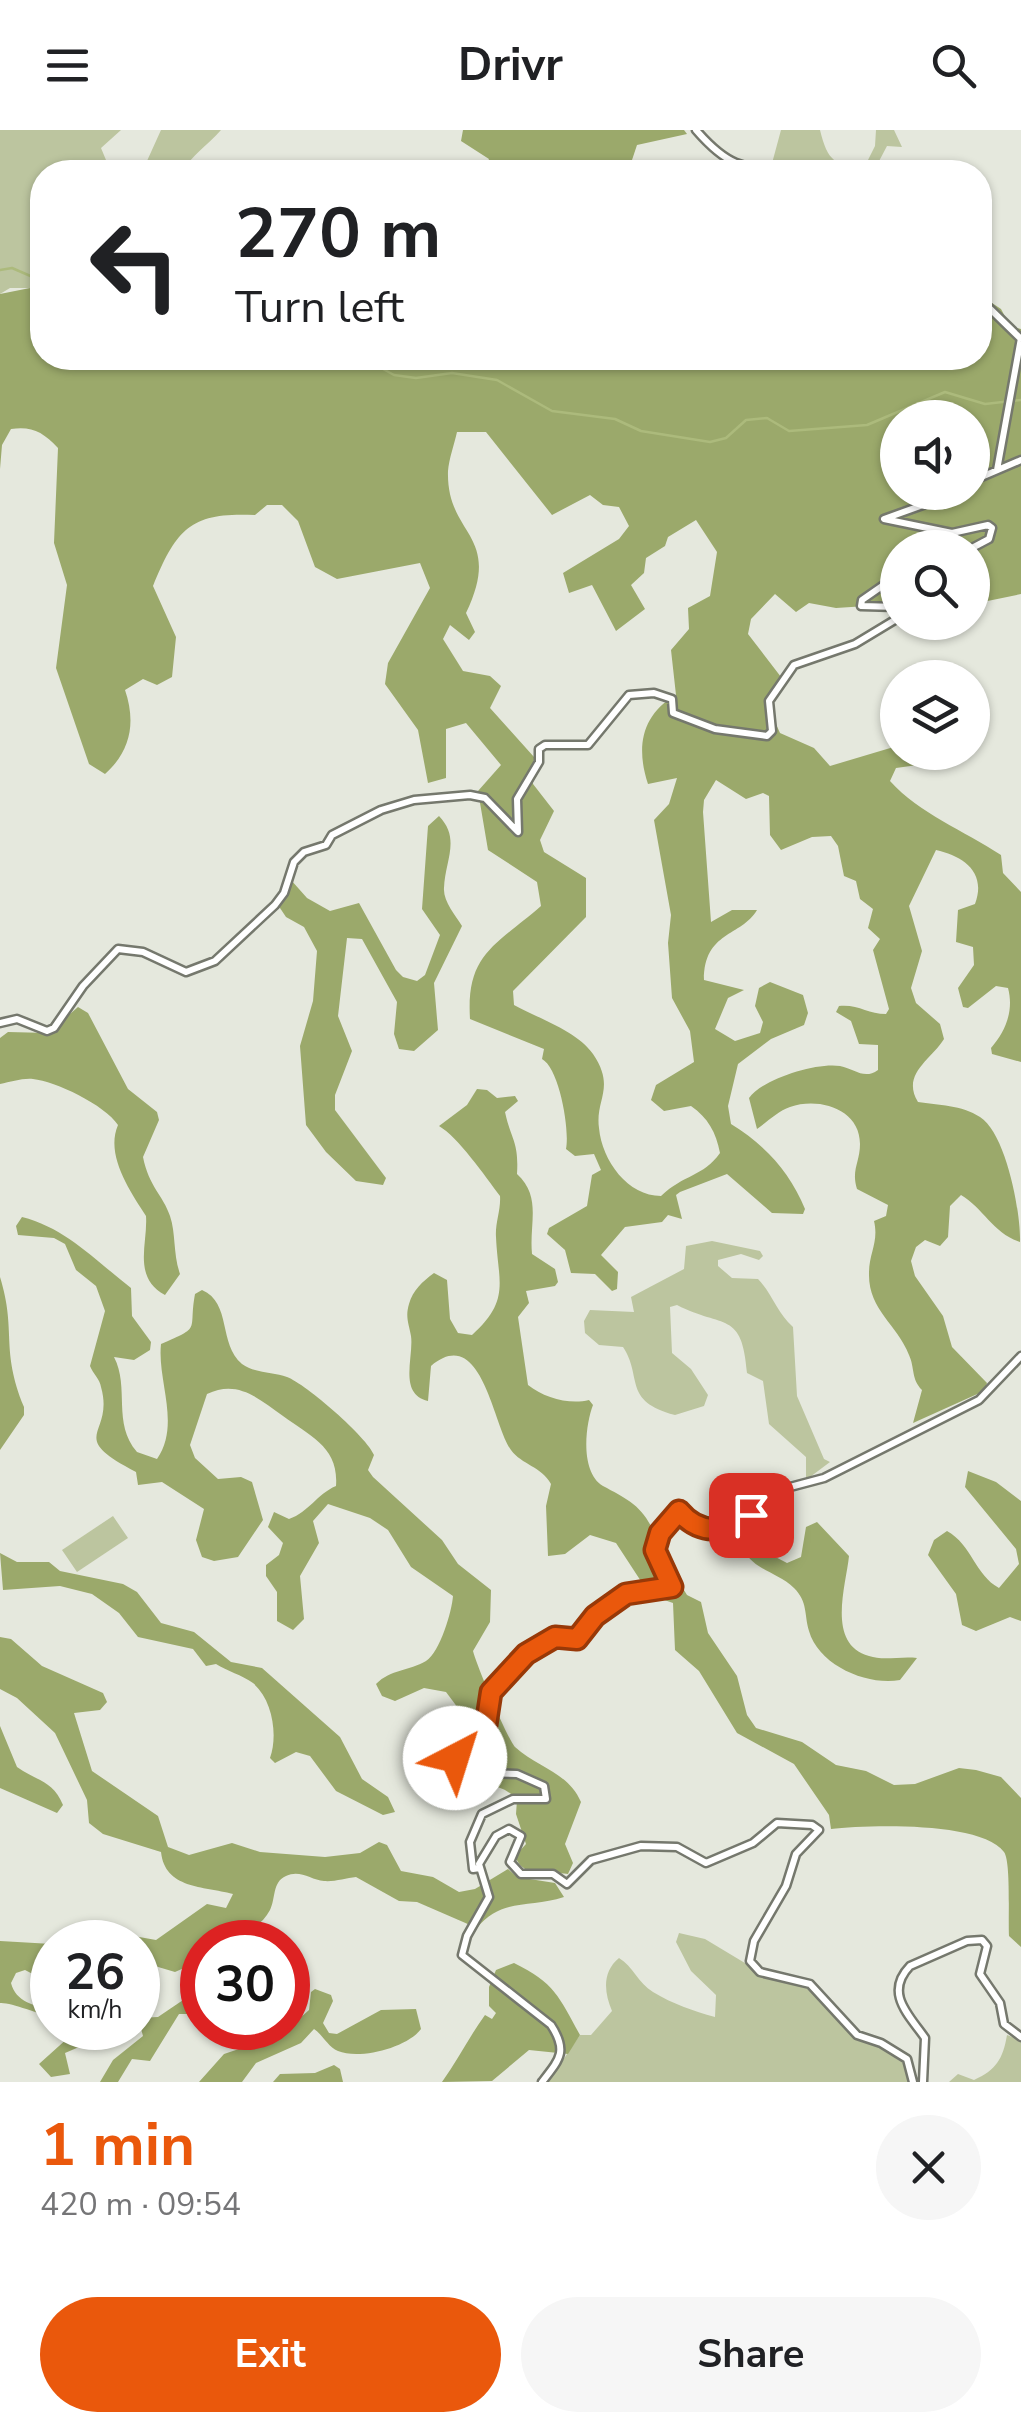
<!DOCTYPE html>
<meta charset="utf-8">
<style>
body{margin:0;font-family:"Nunito Sans",sans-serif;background:#f6f6f6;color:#202124;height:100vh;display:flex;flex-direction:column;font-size:38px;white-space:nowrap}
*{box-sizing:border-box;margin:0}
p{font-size:32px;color:#757577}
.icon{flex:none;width:55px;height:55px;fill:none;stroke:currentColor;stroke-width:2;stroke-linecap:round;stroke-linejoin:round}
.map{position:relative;height:1952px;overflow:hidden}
.sheet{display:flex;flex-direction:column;background:#fff;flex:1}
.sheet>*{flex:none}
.guide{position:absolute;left:30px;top:30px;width:962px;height:210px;border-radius:40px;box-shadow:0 2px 8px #0004;background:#fff;color:#202124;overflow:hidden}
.controls{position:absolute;left:880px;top:270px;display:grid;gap:20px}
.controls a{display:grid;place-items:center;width:110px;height:110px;border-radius:50%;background:#fff;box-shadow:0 2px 8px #0004;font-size:50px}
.speed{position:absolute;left:30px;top:1790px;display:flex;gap:20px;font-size:50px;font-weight:700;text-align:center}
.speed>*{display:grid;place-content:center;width:130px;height:130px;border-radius:50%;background:#fff;box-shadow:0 2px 8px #0004;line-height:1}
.speed small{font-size:25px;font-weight:400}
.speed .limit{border:15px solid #d22;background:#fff;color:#111}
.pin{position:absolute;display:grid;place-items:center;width:85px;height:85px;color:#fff;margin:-42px;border-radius:20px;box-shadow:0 5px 15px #0006}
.me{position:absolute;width:110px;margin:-55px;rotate:40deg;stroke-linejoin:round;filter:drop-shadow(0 0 8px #0008)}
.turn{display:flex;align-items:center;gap:35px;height:210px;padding:0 40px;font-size:45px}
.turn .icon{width:130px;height:130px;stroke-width:2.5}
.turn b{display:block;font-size:70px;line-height:85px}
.round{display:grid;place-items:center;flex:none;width:105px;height:105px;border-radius:52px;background:#f6f6f6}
.overview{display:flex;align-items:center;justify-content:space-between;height:170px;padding:0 40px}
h1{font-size:60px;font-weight:700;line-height:75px;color:#ea580c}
.cta{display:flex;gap:20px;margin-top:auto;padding:20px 40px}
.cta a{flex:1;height:115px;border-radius:60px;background:#ea580c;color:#fff;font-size:40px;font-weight:700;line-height:115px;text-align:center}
.cta a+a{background:#f6f6f6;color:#202124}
header{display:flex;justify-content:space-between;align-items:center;height:130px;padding:0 40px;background:#fff;font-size:45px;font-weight:700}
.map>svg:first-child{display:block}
.green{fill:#bcc59f}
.forest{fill:#9ba96b;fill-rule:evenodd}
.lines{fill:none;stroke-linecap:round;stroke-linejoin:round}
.stream{stroke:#acba7c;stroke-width:2.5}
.minor-casing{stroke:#75786d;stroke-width:11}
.minor{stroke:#fff;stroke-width:6}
.route-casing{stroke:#983908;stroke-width:25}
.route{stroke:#ea580c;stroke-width:18}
</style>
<header><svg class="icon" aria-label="menu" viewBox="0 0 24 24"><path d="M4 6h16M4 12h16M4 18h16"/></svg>Drivr<svg class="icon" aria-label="search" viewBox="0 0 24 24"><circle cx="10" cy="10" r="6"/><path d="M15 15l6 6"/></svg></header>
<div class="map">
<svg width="1021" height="1952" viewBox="0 0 1021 1952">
<rect width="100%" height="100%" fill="#e5e8dd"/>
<path class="green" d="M0,0H121L101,18L111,42H42V158H10L0,164Z
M161,0H221C208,15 190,26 183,42H142Z
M781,0H820C828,32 834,35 865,36L875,16L876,0H894L902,17L887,16L877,35L900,42L771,37Z
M712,1111L760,1121L763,1126L759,1130L741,1124L718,1130V1136L732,1148L758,1149C773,1165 777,1183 793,1197L797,1266L824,1329L830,1332L806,1350V1327L769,1294L763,1251L747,1243C742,1180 724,1199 677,1175L670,1177L672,1223L691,1239L708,1265L704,1276L675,1285C622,1271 643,1247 623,1217L599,1215L585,1203L584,1191L590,1180L634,1182L631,1167L684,1139L686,1116Z
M113,1386L128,1408L77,1442L62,1420Z
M679,1803L705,1809L765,1845L803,1853L848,1900L902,1929L908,1952H548L580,1905H591L612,1881C604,1862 602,1842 619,1828C633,1836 638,1853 653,1862C673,1874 693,1881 715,1887L716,1865L691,1841L676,1812Z
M1007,1905L1021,1910V1952H949L958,1944L974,1950C996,1940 1003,1929 1007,1905Z"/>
<path class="forest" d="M463,0H684L687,4L637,15L628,42H484L489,29L461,11Z
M40,156L42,228H980V165L1001,179L1010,196L1021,199V464L973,474L972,418H898L897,474L836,478L809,473L796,482L775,464L751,489L748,504L781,547L766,572L780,603L814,618L830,636L897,616L898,622L928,623L925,634L896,638L890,651C920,684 963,700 1001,725L1003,743L1021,762V932L992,924L991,918C1006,901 1014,880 1008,858L996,856L968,878L963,877L958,858L974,835L973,817L956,812L958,780L975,774C987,742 963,726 936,720L909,776L922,821L911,858L916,873L940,894L944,909C931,930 901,944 918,972C938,975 962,975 980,987C1006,1003 1021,1083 1020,1112C994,1104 983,1078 961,1065L950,1076L948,1107L940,1116L925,1110L916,1117L911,1131L915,1146L943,1186L952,1217L987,1253L984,1261L913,1293L922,1260C911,1249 915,1238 909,1225C897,1194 868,1180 869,1143C869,1123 879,1112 874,1091L886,1086L888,1075L857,1059C851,1040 860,1032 860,1014C860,979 819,967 790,977C778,981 767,992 757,999L749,968C762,949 817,932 840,936C855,939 864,950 878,940V915L859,914L851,891L836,882L839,876C858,874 868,884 886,884L889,879L873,820L880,809L868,798L873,779L860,769L856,751L844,746L838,716L831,706L812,707L781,720L770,705L769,666L763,663L746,669L716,650L704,670L703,682L711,792L732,780H757C741,807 704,801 704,850L744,860L728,868L715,899L735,911L760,903L763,892L755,876L759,858L770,852L803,865L808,883L804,895L771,909L738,934L728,976L731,994C765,1015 790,1042 805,1079L803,1084L772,1083L727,1044L680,1062L676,1065L682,1089L668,1085L662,1092L625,1097L601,1125L618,1142L617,1159L612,1161L595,1144L571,1143L565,1120L547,1104L549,1098L587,1076L592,1045L601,1040L594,1024L575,1026L566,1019C570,999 559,938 542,929L544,919L470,889C466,824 495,816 541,776L537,752L488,720L478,661L501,635L466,593L446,599V648L428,653L418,600L385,554L388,533L430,458L420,433L337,449L315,437L298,391L282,375H267L255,385C191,382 177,398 153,456L176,507L172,547L157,555L143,549L125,560C136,592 131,621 105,644L89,634L56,538L67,455L54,413L58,318C43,302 32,296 11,299L2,315L0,339V164ZM898,288H972V362H898ZM457,302H486L552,385L590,365L603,375L619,377L629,396L619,409L563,443L569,463L592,455L616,501L645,479L631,455L644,443L646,428L665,416L668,407L696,390L717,422L710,466L688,478L689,499L671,520L676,565C641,585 636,618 648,654L677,648L669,674L654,690L671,785L668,813L672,868L690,901L694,932L656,955L651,970L664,981L691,976C708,988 716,1002 720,1023C703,1047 684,1044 661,1066C628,1066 602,1031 599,998C595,969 616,958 593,924C576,900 539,889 514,875L513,861L586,787V748L544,722L540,710L554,681L533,654L534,627L490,578L501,556L490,546L463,541L443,509L450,495L469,510L475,502L466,483C504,403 446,407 448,341C449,329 454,315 457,302Z
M439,686C461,709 445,730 444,758C443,771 455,785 462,796L434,853L438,900L414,921L399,919L394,904L397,872L362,809L347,808L338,886L352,921L335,965V980L386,1048L383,1055L356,1051L326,1022L306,995L300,916L313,871L317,821L304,797L286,787L278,775L291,750L307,768L330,781L359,773L396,840L403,847L417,851L425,845L440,805L422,779L428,696Z
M78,877L88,883L128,959L157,982L159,990L143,1027C149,1057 163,1065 170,1086C176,1104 173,1124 180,1144L165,1165C132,1147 148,1114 146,1086C130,1061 105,1025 118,995C105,975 55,951 33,949C22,948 11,952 0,954V908L8,902L48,903Z
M477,959L487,960L497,968L515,966L518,971L505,982C511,1010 519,1011 517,1044C542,1067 529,1093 532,1124L555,1139L558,1152L555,1156L526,1161L529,1173L518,1187L528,1255C544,1268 570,1275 589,1270L593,1275C585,1296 580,1342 603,1356C625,1368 640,1374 652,1398L644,1420C650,1435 658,1442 674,1444L687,1465L701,1472L708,1503L737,1546L747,1585L756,1598L802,1612L836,1635L866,1641L894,1655L915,1654L959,1638L976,1640L1001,1647L1021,1668V1817L1009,1806C1008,1789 1011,1731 1004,1722C981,1691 867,1695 831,1699L829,1685L794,1634L737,1603L699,1541L675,1520L673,1473L650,1465L616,1413L590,1405L565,1424L548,1426L546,1376L551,1354C541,1336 522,1335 511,1320C493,1296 482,1193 431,1236L428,1271C398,1264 414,1227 411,1206C409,1194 405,1187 409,1174C413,1160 422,1152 434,1143L447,1150L450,1189L458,1203L472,1205C511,1170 498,1152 496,1107C495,1093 501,1080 500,1066C485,1046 458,1007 439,996L467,975Z
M22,1087C66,1098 96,1131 131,1158L132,1186L151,1212L150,1220L134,1230L114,1227C130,1258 112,1293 137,1322L157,1329C181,1294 157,1251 161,1214C203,1196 188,1202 195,1164L202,1160C232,1173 218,1214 242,1234C254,1243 273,1242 287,1247C306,1254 368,1308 374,1325L368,1340L373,1347L442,1410L458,1434L491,1460L490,1492L473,1521C476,1534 508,1610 515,1617C538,1638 568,1642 581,1672L565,1714L573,1733L568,1744C547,1740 524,1750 515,1726L526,1714L516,1684L517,1670C496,1643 452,1664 442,1623L467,1590L446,1562L424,1558L395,1571L382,1566L376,1554C391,1539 409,1541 426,1531C440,1522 452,1481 453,1466L411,1437L388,1400L370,1388L328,1374L313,1391L319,1413L300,1446L304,1489L293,1500L277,1491V1462L266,1446V1435L279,1425L283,1413L268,1397L274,1382L289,1389C309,1382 317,1364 336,1356C339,1317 310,1306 283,1286C259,1269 238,1249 207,1264L190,1315L195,1328L218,1349L241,1347L252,1352L263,1390L238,1427L214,1431L202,1427L196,1410L204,1379L162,1352L138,1355L136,1342C64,1305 115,1306 101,1257C100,1249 93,1244 90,1236L105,1181L96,1156L76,1140L65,1114L54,1108L18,1105L16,1096Z
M0,1147C17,1202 0,1218 24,1277V1285L0,1320Z
M968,1341L996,1352L1021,1371V1491L1010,1487L976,1501L962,1495L956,1464L928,1425L934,1410L947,1401C972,1415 975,1445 999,1458L1019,1434L1016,1419L965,1357Z
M817,1392L849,1426C846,1456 826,1514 869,1526C883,1531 901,1526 917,1528L900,1550C868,1556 819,1536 809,1501C804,1484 808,1472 794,1458C777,1442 756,1441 744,1421L760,1419L787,1433L801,1427L806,1397Z
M0,1423L17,1432H49L60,1441L123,1454L137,1462L161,1493L194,1502L231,1532L262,1538L340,1607L362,1649L388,1667L395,1682L383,1685L336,1661L310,1626L296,1622L275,1633L270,1628C278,1606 273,1570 253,1553C242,1545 227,1541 216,1534L206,1536L193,1519L138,1507L119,1483L92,1464L60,1456L3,1460Z
M0,1507L11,1509L42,1536L103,1563L107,1572L100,1580L74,1583L92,1641L158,1686L168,1717L189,1725L232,1713L260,1722L325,1727L360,1723L379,1712L387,1715L401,1741L433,1747L459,1762L475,1759L508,1739L517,1747L555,1753L564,1767C530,1778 501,1768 477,1798L417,1772L399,1771L356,1747C346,1748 334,1752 324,1751C311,1750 300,1739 286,1746C272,1752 276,1768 270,1780C257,1804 227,1812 202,1812V1830L175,1842L138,1831V1812H64L117,1803L156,1810L207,1774L226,1778L233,1764C203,1756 165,1759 161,1722L103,1704L89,1693L87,1670L55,1603L17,1568L0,1559Z
M0,1596L17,1637C36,1651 53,1650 63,1675L57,1683L0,1658Z
M0,1811L52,1814V1854L25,1840L16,1843L11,1853C16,1872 34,1876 52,1879V1888C40,1884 10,1872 0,1873Z
M514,1833C555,1853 559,1867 580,1905L568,1924L529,1920L492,1951L442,1952C458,1930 469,1907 485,1885L492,1889L496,1883L489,1876V1857L496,1840Z
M315,1859L331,1865L333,1871L323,1893L329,1903L337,1904L381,1880L416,1879L421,1899C407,1918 359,1930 338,1921C328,1917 323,1905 314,1899L301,1913L256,1933L242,1952H199L224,1924L281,1905L309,1880L311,1862Z
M189,1866L202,1869V1884H179L150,1931L132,1929L118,1952H100L113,1930L143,1906L138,1888L158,1887Z
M64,1898H81L86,1914L65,1923L70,1944L51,1947L39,1934L69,1907Z
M334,1935L340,1939L343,1952H273L280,1944L315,1943Z"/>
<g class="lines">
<path class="stream" d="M0,140L12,138L42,151
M363,228L394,245L416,248L452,243L497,250L552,281L615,289L641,301L710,312L726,308L746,290L767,288L789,301L867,295L945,262L985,274L1021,270"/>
<g class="minor-casing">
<path id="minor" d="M696,0C741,52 755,32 813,42
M980,169L1020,208
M997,340L1021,208
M972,351L1021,330
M959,362L884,389L952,403L988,395L992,398L989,409L972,418
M898,445L862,470L861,476L898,477
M0,893L17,889L47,901L54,898L83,856L118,819L143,822L186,842L215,831L275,775L284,763L294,732L304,722L326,715L332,705L381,680L414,670L470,665L485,668L518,702L517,669L539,632V619L545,615H588L629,565L654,563L672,569L673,583L715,599L767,606L772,601L769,571L794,535L855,514L898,488
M480,1738L473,1739L470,1712L482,1684L513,1669H546L544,1656L517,1644L426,1642L430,1633L458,1627L478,1607L486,1595L491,1562L535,1516L555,1507L577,1509L595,1486L626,1464L672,1457C670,1429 634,1414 679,1381L698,1399L740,1393L775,1361L824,1348L979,1270L1021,1226
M542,1952C560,1929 568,1921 551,1895L462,1825L467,1806L489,1767L479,1734L496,1706L509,1699L521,1706L510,1732L521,1744H553L567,1754L591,1730L641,1716L677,1717L706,1733L753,1713L777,1693L812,1695L819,1700L796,1724L786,1756L754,1811L750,1831L760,1842L810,1854L857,1905L881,1913L907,1929L913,1952
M923,1952L925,1908C909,1885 884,1863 910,1836L967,1811L982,1810L987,1816L980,1844L1000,1873L1004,1894L1021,1907"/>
</g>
<use href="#minor" class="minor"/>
</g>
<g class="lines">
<g class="route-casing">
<path id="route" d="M455,1628L486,1595L491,1562L526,1524L555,1507L577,1509L595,1486L626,1464L672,1457L655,1420L660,1403L679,1381C699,1405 726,1404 751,1385"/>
</g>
<use href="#route" class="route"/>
</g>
</svg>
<div class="controls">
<a><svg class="icon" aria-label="sound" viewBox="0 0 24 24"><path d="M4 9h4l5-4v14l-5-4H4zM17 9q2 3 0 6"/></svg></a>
<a><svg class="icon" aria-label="search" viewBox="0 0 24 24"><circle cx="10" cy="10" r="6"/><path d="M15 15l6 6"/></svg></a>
<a><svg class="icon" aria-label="layers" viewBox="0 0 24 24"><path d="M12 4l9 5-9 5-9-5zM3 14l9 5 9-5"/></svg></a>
</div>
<div class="speed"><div>26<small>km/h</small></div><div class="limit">30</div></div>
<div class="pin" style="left:751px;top:1385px;background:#d93025"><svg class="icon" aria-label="arrive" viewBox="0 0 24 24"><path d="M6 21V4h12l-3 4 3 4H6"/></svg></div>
<svg class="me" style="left:455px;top:1628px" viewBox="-20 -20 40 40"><circle r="19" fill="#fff"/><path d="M0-13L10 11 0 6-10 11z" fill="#ea580c"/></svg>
<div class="guide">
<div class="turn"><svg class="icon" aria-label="left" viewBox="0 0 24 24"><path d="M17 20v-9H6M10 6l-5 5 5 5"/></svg><div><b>270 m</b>Turn left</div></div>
</div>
</div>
<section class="sheet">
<div class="overview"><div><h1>1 min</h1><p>420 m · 09:54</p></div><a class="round"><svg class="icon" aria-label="close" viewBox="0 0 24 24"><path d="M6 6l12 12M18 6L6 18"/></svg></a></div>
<div class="cta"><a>Exit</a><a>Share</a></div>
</section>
